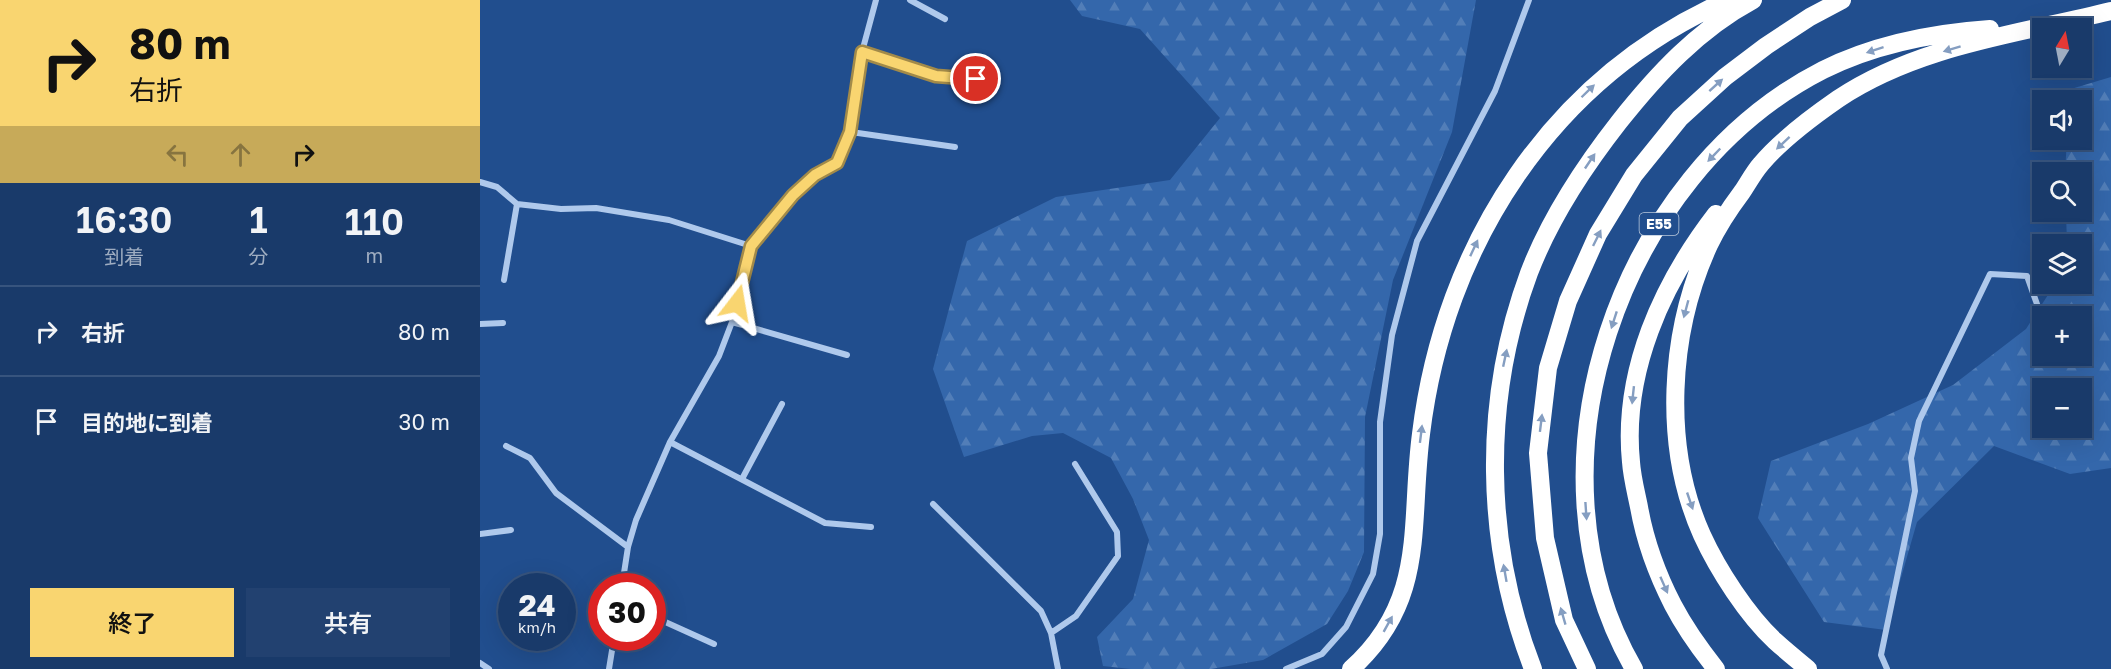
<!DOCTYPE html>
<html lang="ja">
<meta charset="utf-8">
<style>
body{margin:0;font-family:"Golos Text","Noto Sans JP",sans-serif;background:#224170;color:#f1f3f6;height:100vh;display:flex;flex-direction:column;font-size:22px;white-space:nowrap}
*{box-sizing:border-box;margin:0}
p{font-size:20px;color:#9fadc1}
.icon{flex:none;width:33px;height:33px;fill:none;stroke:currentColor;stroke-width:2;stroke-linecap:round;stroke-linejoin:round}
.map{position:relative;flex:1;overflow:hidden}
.details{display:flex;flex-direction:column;background:#193a6a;width:480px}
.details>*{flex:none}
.guide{background:#f9d570;color:#111;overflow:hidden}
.needle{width:39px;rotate:10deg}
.fabs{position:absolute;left:1552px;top:18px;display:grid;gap:12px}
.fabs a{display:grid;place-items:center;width:60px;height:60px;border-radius:0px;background:#193a6a;box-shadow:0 6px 24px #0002,0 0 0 2px #37547e;font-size:30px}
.speed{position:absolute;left:18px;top:573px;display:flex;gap:12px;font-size:30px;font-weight:700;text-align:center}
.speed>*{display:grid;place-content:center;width:78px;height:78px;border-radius:50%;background:#193a6a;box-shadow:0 6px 24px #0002,0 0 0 2px #37547e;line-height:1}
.speed small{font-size:15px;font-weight:400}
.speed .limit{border:9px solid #d22;background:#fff;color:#111}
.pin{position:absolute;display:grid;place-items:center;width:51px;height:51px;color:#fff;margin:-26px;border:3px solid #fff;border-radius:50%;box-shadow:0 2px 6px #0007}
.me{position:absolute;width:66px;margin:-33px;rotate:14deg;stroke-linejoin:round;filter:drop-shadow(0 0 4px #0008)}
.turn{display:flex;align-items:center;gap:21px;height:126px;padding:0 30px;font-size:27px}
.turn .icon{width:78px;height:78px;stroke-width:2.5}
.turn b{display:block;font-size:42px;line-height:51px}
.lanes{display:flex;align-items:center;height:57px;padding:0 30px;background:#0003;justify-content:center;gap:30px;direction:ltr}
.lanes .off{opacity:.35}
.eta{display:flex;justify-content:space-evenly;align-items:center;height:102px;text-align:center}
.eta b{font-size:36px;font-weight:600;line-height:42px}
.cta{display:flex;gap:12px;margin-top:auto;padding:12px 30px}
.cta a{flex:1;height:69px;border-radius:0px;background:#f9d570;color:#111;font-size:24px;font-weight:600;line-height:69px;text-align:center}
.cta a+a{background:#224170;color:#f1f3f6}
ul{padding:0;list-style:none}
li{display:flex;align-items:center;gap:18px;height:90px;padding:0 30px;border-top:2px solid #37547e}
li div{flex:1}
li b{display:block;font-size:22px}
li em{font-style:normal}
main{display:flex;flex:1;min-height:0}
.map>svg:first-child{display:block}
.forest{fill:url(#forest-firs);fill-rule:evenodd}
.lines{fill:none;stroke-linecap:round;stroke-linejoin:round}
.street{stroke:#afc9ec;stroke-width:6}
.highway{stroke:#fff;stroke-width:18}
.oneway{fill:#859ec1}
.route-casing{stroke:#a28a49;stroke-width:15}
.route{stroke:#f9d570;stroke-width:10}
.labels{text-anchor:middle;stroke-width:4.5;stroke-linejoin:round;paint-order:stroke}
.shield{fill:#214e8e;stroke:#bccadd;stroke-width:1.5}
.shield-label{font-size:14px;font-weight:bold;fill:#fff}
</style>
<main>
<section class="details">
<div class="guide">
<div class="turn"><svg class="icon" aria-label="right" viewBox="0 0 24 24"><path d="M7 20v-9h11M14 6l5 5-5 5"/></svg><div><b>80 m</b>右折</div></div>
<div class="lanes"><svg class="icon off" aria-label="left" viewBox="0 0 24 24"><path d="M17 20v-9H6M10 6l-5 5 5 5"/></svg><svg class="icon off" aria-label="ahead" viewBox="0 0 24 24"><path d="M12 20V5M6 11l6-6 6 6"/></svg><svg class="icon" aria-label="right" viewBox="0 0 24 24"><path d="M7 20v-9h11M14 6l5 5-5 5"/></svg></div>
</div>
<div class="eta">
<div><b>16:30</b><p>到着</p></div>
<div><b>1</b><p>分</p></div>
<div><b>110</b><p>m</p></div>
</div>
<ul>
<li><svg class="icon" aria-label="right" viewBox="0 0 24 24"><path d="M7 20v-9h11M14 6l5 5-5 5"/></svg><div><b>右折</b></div><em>80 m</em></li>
<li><svg class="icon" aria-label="arrive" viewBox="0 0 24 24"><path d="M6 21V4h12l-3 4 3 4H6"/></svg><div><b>目的地に到着</b></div><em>30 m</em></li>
</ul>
<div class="cta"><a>終了</a><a>共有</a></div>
</section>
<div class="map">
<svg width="1631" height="669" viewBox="0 0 1631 669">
<defs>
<pattern id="forest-firs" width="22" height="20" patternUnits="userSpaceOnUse" patternTransform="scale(1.5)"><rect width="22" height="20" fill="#3467ab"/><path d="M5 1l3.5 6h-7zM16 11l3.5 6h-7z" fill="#527eb8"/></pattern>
</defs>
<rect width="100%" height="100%" fill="#214e8e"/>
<path class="forest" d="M590,0H996L972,132L913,280L885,417L884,552L868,591L847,624L783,660L731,669H651L623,666L617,637L653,599L669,540L653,499L631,458L583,433L552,436L484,457L453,369L487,241L576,197L690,180L740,118L660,29L602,16Z
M1631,77V468L1590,474L1514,446L1437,522L1406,630L1344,622L1278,518L1291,461L1388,424L1473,385L1546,329L1575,284H1602V244H1587L1586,212H1602V172H1585L1587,140H1602V100H1590L1591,89ZM1563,316H1602V356H1563ZM1563,388H1602V428H1563Z"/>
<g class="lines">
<path class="street" d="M430,0L465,19
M382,52L456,77L516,80
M371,132L475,147
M0,182L17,187L37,204L81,209L116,208L189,220L271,246
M24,280L37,204
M252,322L367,355
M0,324L23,323
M190,442L345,523L391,527
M26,446L50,458L76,493L148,547
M262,479L302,404
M453,504L561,611L571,633L578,669
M0,534L31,530
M142,586L148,547L156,520L190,442L239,356L252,322L271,246L313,195L335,175L357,163L371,132L382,52L396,0
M172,616L234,644
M571,633L596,616L638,556L637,532L595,464
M0,663L9,669
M129,669L134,638
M806,669L842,654L866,627L893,574L900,534V422L912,335L937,241L1015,91L1049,0
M1407,669L1401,655L1435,491L1431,458L1439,421L1510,274L1547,276L1563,321"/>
<path class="highway" d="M1236,214C1182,284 1142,372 1151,462C1152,477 1156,492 1159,507C1165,541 1177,574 1193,605C1205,628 1220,649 1236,669
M871,669C948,600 929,525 941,434C964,245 1071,78 1248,0
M1053,669C1004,543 1002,400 1049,273C1070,218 1103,168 1139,122C1177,74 1219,29 1273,0
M1107,669L1084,620L1065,538L1058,453L1068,368L1088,301L1118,234L1154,175L1200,118L1245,77L1286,46L1330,17L1362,0
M1154,669C1037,467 1139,174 1343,70C1395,44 1452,33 1510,29
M1328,669C1317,660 1306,651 1295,641C1267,615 1238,570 1222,535C1182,446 1189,332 1229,245C1238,226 1250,208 1262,192C1268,183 1274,172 1281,164C1301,140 1332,117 1358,99C1439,45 1539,34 1631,11"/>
</g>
<defs><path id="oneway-solid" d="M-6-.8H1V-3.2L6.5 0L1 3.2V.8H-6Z" transform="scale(1.5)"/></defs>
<g class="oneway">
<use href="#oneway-solid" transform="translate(1472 49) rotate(163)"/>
<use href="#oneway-solid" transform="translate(1395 50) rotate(162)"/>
<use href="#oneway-solid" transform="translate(1236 85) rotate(-42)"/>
<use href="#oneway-solid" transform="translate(1108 91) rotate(-44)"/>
<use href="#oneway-solid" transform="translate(1303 143) rotate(137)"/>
<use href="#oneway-solid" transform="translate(1234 155) rotate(134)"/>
<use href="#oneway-solid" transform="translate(1110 161) rotate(-56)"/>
<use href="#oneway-solid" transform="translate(1117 238) rotate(-64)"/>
<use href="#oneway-solid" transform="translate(994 248) rotate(-65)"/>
<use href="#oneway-solid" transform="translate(1206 309) rotate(105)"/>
<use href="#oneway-solid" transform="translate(1134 320) rotate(108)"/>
<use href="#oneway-solid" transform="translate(1025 358) rotate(-78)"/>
<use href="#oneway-solid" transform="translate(1153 395) rotate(96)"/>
<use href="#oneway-solid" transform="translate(1061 423) rotate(-83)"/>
<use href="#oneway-solid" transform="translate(941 434) rotate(-83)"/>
<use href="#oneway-solid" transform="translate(1210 501) rotate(71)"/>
<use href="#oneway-solid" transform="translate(1106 511) rotate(86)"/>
<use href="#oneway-solid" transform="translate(1025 573) rotate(-100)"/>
<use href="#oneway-solid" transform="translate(1184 585) rotate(66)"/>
<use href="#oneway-solid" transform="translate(1083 616) rotate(-106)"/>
<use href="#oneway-solid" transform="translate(908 624) rotate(-61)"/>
</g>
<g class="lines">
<g class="route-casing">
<path id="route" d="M257,303L271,246L313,195L335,175L357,163L370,132L382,52L456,76L496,79"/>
</g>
<use href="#route" class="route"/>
</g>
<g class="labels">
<rect class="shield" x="1159.5" y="213" width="39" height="22" rx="4.5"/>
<g class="shield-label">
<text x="1179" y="229">E55</text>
</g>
</g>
</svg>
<div class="fabs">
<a><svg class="needle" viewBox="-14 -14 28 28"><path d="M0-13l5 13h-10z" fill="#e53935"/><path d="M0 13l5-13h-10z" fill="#9fadc1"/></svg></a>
<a><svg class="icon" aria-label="sound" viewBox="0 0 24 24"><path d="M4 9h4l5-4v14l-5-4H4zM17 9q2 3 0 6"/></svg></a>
<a><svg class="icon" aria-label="search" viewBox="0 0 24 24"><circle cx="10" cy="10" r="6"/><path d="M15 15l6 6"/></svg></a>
<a><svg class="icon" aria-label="layers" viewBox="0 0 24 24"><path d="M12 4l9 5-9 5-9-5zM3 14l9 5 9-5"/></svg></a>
<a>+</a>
<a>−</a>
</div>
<div class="speed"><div>24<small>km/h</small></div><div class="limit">30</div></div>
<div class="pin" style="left:496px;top:79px;background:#d93025"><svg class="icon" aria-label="arrive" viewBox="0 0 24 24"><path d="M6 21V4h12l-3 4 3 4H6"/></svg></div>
<svg class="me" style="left:257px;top:303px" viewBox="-20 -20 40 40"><path d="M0-17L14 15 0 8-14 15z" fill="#f9d570" stroke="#fff" stroke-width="4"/></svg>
</div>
</main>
